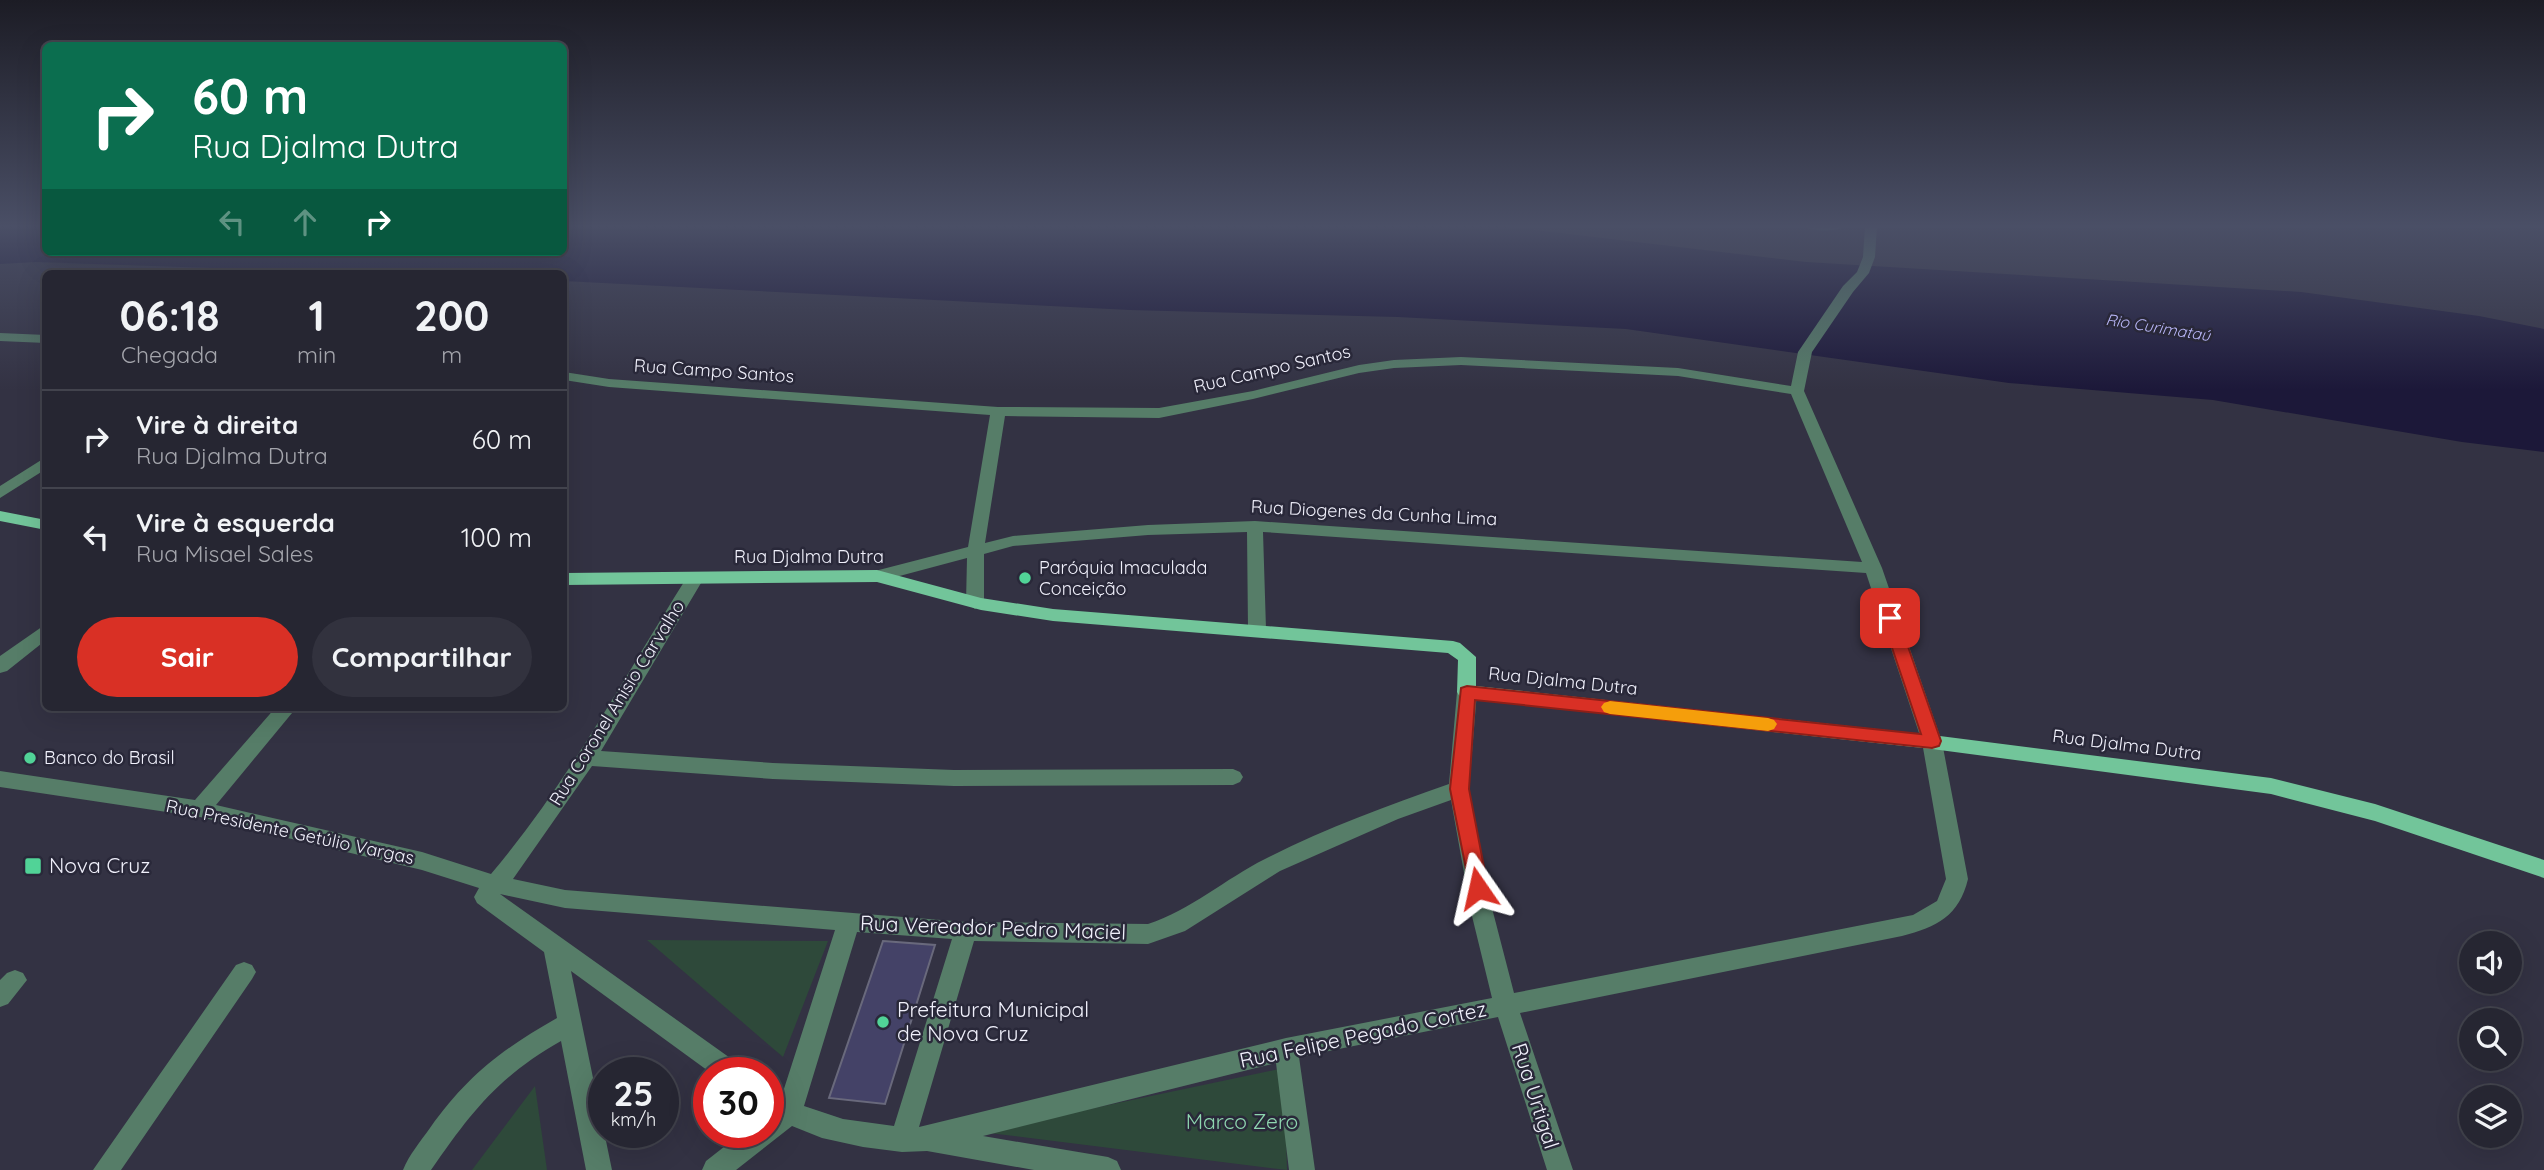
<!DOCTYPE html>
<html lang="pt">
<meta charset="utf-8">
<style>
body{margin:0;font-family:Quicksand,sans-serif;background:#32323e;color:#f1f3f6;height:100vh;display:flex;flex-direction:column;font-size:26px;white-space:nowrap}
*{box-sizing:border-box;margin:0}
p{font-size:23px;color:#a4a5ac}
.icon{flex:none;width:38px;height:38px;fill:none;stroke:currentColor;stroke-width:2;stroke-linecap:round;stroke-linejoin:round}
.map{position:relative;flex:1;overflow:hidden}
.panel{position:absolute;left:42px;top:270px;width:525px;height:441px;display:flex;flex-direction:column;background:#262632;border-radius:10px;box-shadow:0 7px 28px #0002,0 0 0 2px #42434d}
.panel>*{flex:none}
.guide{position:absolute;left:42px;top:42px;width:525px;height:214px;border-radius:10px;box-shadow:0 7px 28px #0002,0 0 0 2px #42434d;background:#0b6e4f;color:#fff;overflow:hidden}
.fabs{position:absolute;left:2459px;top:931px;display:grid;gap:14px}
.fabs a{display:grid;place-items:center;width:63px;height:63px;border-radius:50%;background:#262632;box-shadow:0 7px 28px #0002,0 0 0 2px #42434d;font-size:35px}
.speed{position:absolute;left:588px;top:1057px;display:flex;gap:14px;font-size:35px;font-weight:700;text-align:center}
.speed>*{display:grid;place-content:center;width:91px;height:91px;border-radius:50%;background:#262632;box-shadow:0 7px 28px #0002,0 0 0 2px #42434d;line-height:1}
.speed small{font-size:18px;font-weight:400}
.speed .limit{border:10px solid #d22;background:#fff;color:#111}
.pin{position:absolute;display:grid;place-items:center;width:60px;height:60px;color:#fff;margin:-30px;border-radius:14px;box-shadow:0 4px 10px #0006}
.me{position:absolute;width:77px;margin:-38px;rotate:349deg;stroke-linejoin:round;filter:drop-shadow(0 0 5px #0008)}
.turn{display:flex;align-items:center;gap:24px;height:147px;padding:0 35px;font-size:32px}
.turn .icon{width:91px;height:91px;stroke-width:2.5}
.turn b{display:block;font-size:49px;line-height:60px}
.lanes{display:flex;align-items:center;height:66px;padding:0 35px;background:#0003;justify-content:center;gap:35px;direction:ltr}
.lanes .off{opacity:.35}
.eta{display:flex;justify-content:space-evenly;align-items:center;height:119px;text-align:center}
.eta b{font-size:42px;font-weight:800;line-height:49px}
.action{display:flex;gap:14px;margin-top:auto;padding:14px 35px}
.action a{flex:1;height:80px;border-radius:42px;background:#d93025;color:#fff;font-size:28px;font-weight:800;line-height:80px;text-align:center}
.action a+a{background:#32323e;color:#f1f3f6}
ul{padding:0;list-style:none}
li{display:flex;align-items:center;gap:21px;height:98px;padding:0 35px;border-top:2px solid #42434d}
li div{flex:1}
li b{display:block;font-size:26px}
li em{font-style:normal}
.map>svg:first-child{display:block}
.green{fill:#2e493a}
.water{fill:#1c1839}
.building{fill:#444267;stroke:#69697c;stroke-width:2}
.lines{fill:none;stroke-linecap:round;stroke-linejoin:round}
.minor{fill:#567d68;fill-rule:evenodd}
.major{fill:#72c59a;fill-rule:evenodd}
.route{fill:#d93025;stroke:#8d1f18;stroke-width:2}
.slow{fill:#f59e0b}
.poi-dot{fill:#51d397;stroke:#292839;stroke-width:2.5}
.labels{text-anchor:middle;stroke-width:5;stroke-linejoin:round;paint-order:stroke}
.far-water-label{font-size:16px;font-style:italic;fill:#b9b7f8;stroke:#292839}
.street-label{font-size:18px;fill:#f0f0fb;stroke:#292839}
.poi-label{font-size:18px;fill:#f0f0fb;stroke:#292839;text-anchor:start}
.near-poi-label{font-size:21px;fill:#f0f0fb;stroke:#292839;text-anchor:start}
.near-street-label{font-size:21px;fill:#f0f0fb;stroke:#292839}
.near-park-label{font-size:21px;fill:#8ed6af;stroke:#292839}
</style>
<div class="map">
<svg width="2544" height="1170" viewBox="0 0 2544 1170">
<rect width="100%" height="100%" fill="#333243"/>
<path class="green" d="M647,940L828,941L783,1057Z
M1284,1068L1287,1170L981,1132Z
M535,1086L547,1170H472Z"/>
<path class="water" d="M0,226H45L46,252H564V226H1500L1806,262L2301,292L2479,316L2544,329V452L2462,442L2213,400L2009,383L1626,329L1398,317L1130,310L564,281V273H360L36,262L0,264Z"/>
<path class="building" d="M883,941L935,945L885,1104L829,1098Z"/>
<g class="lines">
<path class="minor" d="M1803,226H1846C1837,232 1812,232 1803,226Z
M1865,226H1877L1875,257L1869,273L1853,292L1812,352L1804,391L1882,568L1942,742L1968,879C1959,916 1937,927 1902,936L1520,1013L1573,1170H1547L1498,1017L1299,1057L1315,1170H1289L1276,1063L983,1136L1108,1157L1117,1161L1121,1170H1034L927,1151L902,1152L863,1147L822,1138L792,1126L736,1170H702L706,1161L743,1132H768V1088L782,1095L835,930L565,908L500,894L740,1065L743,1073H711L571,971L612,1170H586L561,1041C498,1077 472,1111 431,1170H403C409,1155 420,1142 430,1128C466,1077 502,1049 557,1018L544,952L477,903L474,897L479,888L422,870L200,817L0,787V771L195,800L276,707H297L216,805L422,852L491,874C569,782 625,675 689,574L695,572L704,578L601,751L773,763L954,770L1233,769L1240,772L1243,777L1240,782L1233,785L954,786L773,779L592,766L513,879L565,890L966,922L1148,924C1191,910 1225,879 1265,859C1323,829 1387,806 1449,784L1457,692L1460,687H1474L1477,692L1469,789L1493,912L1514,993L1913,915L1937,901L1946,879L1922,742L1866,573L1263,532L1266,629L1263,633H1251L1248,629L1247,532L1148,535L1013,546L984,554V603L975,609L966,603L967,558L877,582L868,576L871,572L968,547L990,415L609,387L564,380V372L609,379L998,407L1159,408L1253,391L1359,365L1394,360L1461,357L1678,368L1791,386L1798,352L1843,286L1857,272L1863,257ZM1461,365L1678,376L1791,394L1862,562L1255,521L1148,525L1013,536L985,543L1005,416L1159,418L1253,399L1359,373L1394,368ZM1451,800L1471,912L1492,998L1286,1038L919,1127L974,941L1148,944L1185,931L1280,871L1398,819ZM857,932L952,939L894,1126L843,1119L804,1106Z
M0,333L46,335V343L0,341Z
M46,457V469L0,498V486Z
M46,624V640L7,671L0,673V656Z
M244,962L252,965L256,972L252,979L121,1170H93L236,965Z
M15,970L23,973L27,980L8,1004L0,1007V980L7,973Z"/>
<path class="major" d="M0,511L46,520V530L0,521Z
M877,570L981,598L1053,609L1453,641L1460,643L1476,657V686L1932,735L2271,778L2375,804L2544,860V878L2375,821L2271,794L1932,749L1467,699L1460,697L1457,692L1458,660L1448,653L1053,621L981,610L877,582L564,585V573Z"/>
</g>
<linearGradient id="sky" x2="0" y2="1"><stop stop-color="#1c1c25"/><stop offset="0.58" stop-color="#4a4f66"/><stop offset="1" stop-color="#4a4f66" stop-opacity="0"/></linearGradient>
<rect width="2544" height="390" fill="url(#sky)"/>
<path class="route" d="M1890,612L1898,618L1941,741L1939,746L1932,748L1475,700L1469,789L1488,888L1485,894L1478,896L1471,894L1450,789L1461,688L1467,686L1921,734L1882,618Z"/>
<path class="slow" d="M1610,701L1768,718L1774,720L1777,724L1774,729L1768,731L1610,714L1604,712L1601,707L1604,703Z"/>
<g class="poi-dot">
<circle cx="1025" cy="578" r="7"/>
<circle cx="30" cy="758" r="7"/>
<rect x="24" y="857" width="18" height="18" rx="3.5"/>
<circle cx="883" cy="1022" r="7"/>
</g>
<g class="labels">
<g class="far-water-label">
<text transform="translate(2158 327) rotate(9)" y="6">Rio Curimataú</text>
</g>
<g class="street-label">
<text transform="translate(1272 369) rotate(-13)" y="6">Rua Campo Santos</text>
<text transform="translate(714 371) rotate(4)" y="6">Rua Campo Santos</text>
<text transform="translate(1374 513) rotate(3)" y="6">Rua Diogenes da Cunha Lima</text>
<text x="809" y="563">Rua Djalma Dutra</text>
<text transform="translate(1563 681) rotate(6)" y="6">Rua Djalma Dutra</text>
<text transform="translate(617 703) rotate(-58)" y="6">Rua Coronel Anisio Carvalho</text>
<text transform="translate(2127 745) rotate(7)" y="6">Rua Djalma Dutra</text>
<text transform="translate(290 832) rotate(12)" y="6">Rua Presidente Getúlio Vargas</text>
</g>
<g class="poi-label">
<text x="1039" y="574">Paróquia Imaculada<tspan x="1039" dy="21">Conceição</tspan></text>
<text x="44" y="764">Banco do Brasil</text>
</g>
<g class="near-poi-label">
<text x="49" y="873">Nova Cruz</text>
<text x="897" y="1017">Prefeitura Municipal<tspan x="897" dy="24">de Nova Cruz</tspan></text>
</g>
<g class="near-street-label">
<text transform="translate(993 928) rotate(2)" y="7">Rua Vereador Pedro Maciel</text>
<text transform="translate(1363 1035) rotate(-12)" y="7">Rua Felipe Pegado Cortez</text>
<text transform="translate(1535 1096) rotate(72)" y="7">Rua Urtigal</text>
</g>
<g class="near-park-label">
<text x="1242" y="1129">Marco Zero</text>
</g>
</g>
</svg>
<div class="fabs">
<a><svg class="icon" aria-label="sound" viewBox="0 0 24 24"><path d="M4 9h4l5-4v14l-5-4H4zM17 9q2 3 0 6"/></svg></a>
<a><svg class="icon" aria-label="search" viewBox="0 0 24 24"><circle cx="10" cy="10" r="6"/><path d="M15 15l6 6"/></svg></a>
<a><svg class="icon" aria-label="layers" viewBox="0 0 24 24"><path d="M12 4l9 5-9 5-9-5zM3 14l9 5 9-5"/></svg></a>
</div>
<div class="speed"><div>25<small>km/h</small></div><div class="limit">30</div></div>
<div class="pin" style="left:1890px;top:618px;background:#d93025"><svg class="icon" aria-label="arrive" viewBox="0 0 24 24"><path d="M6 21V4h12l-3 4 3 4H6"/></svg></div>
<svg class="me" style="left:1478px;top:888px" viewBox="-20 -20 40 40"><path d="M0-17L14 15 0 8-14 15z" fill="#d93025" stroke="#fff" stroke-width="4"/></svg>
<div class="guide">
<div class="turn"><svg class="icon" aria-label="right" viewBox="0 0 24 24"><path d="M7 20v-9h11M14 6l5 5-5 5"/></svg><div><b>60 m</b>Rua Djalma Dutra</div></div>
<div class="lanes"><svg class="icon off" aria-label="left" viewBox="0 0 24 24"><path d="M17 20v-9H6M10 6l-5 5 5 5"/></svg><svg class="icon off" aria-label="ahead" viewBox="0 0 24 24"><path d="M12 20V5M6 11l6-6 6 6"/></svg><svg class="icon" aria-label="right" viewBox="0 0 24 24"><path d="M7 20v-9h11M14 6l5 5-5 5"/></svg></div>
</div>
<section class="panel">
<div class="eta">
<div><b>06:18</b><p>Chegada</p></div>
<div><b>1</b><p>min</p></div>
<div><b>200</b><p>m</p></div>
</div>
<ul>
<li><svg class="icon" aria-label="right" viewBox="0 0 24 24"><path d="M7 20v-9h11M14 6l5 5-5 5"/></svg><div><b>Vire à direita</b><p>Rua Djalma Dutra</p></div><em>60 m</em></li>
<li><svg class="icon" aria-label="left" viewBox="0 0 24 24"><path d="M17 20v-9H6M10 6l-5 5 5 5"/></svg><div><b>Vire à esquerda</b><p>Rua Misael Sales</p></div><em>100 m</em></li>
</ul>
<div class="action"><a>Sair</a><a>Compartilhar</a></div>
</section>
</div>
